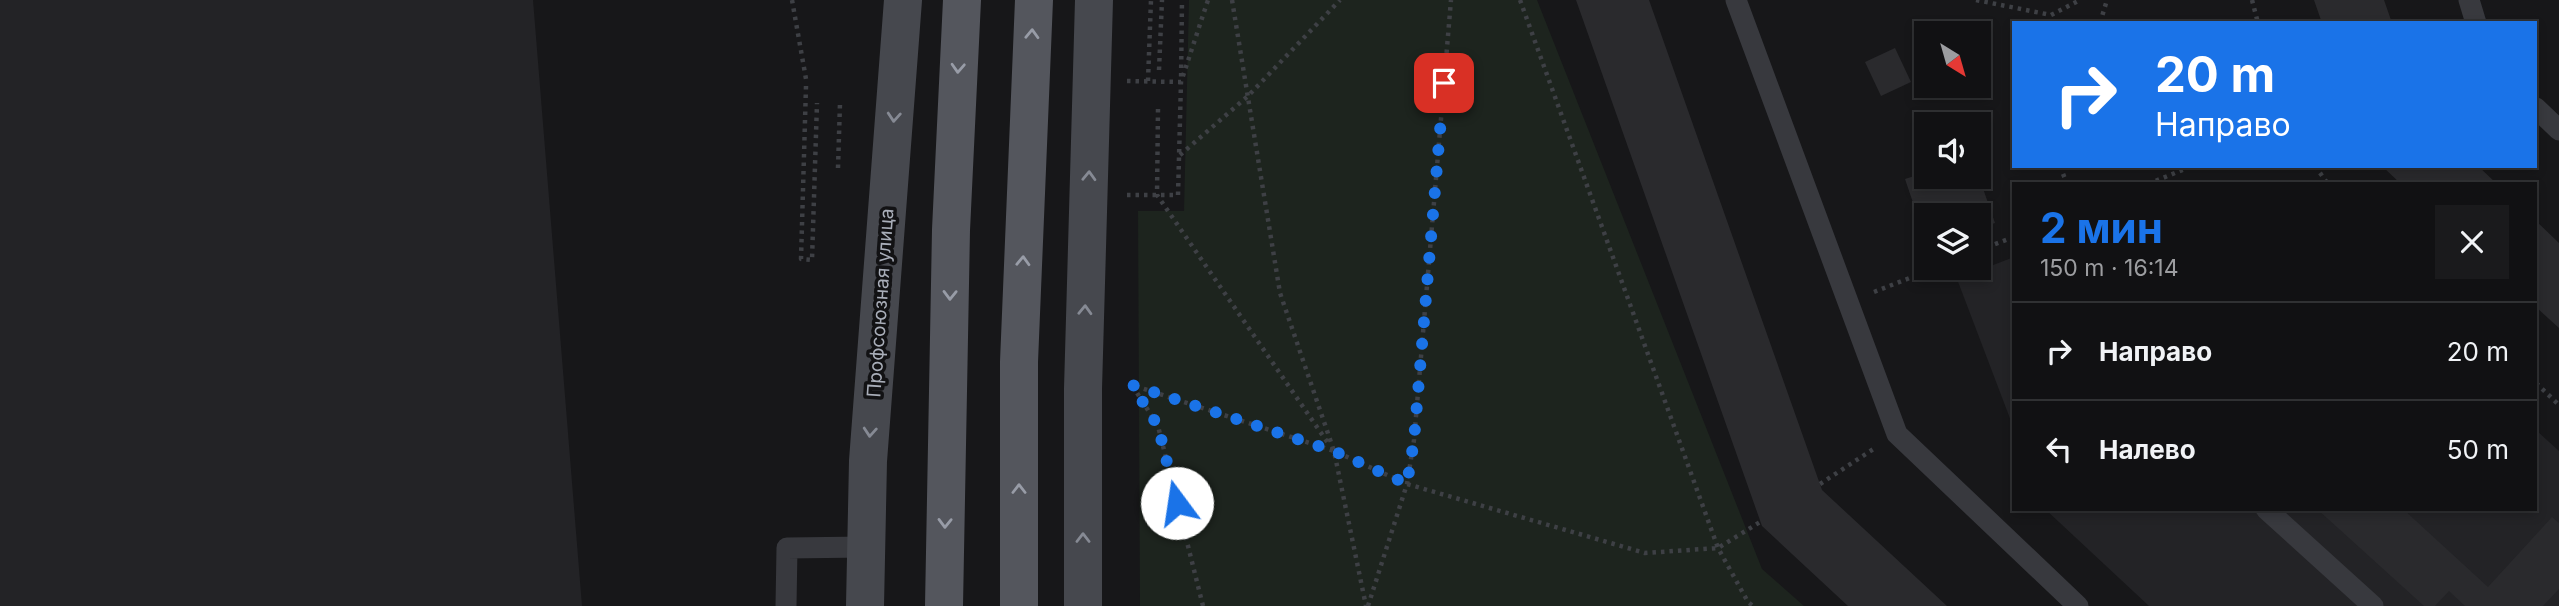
<!DOCTYPE html>
<html lang="ru">
<meta charset="utf-8">
<style>
body{margin:0;font-family:Inter,sans-serif;background:#1a1a1c;color:#f1f3f6;height:100vh;display:flex;flex-direction:column;font-size:26px;white-space:nowrap}
*{box-sizing:border-box;margin:0}
p{font-size:23px;color:#9c9da0}
.icon{flex:none;width:38px;height:38px;fill:none;stroke:currentColor;stroke-width:2;stroke-linecap:round;stroke-linejoin:round}
.map{position:relative;flex:1;overflow:hidden}
.sheet{position:absolute;left:2012px;top:182px;width:525px;height:329px;display:flex;flex-direction:column;background:#111113;border-radius:0px;box-shadow:0 4px 10px #0003,0 0 0 2px #303133}
.sheet>*{flex:none}
.guide{position:absolute;left:2012px;top:21px;width:525px;height:147px;border-radius:0px;box-shadow:0 4px 10px #0003,0 0 0 2px #303133;background:#1a73e8;color:#fff;overflow:hidden}
.needle{width:46px;rotate:143deg}
.tools{position:absolute;left:1914px;top:21px;display:grid;gap:14px}
.tools a{display:grid;place-items:center;width:77px;height:77px;border-radius:0px;background:#111113;box-shadow:0 4px 10px #0003,0 0 0 2px #303133;font-size:35px}
.pin{position:absolute;display:grid;place-items:center;width:60px;height:60px;color:#fff;margin:-30px;border-radius:14px;box-shadow:0 4px 10px #0006}
.me{position:absolute;width:77px;margin:-38px;rotate:346deg;stroke-linejoin:round;filter:drop-shadow(0 0 5px #0008)}
.turn{display:flex;align-items:center;gap:24px;height:147px;padding:0 28px;font-size:32px}
.turn .icon{width:91px;height:91px;stroke-width:2.5}
.turn b{display:block;font-size:49px;line-height:60px}
.round{display:grid;place-items:center;flex:none;width:74px;height:74px;border-radius:0px;background:#1a1a1c}
.head{display:flex;align-items:center;justify-content:space-between;height:119px;padding:0 28px}
h1{font-size:42px;font-weight:700;line-height:52px;color:#1a73e8}
ul{padding:0;list-style:none}
li{display:flex;align-items:center;gap:21px;height:98px;padding:0 28px;border-top:2px solid #303133}
li div{flex:1}
li b{display:block;font-size:26px}
li em{font-style:normal}
.map>svg:first-child{display:block}
.built{fill:#232326}
.green{fill:#1d241e}
.building{fill:#2a2a2d}
.lines{fill:none;stroke-linecap:round;stroke-linejoin:round}
.path{stroke:#3e4045;stroke-width:4.5;stroke-dasharray:3.5 5;stroke-linecap:butt}
.service{stroke:#38393e;stroke-width:21}
.secondary{stroke:#46484e;stroke-width:38}
.primary{stroke:#54565d;stroke-width:38}
.oneway{stroke:#989ca7}
.oneway2{stroke:#868a94}
.route{stroke:#1a73e8;stroke-width:12;stroke-dasharray:0 21.6}
.labels{text-anchor:middle;stroke-width:7;stroke-linejoin:round;paint-order:stroke}
.street-label{font-size:19px;fill:#a9aeb9;stroke:#121214}
</style>
<div class="map">
<svg width="2559" height="606" viewBox="0 0 2559 606">
<rect width="100%" height="100%" fill="#171719"/>
<path class="built" d="M0,0H533L582,606H0Z
M2014,257V429L1957,279Z
M2536,430L2559,451V606H2149L2045,509H2536Z"/>
<path class="green" d="M1189,0H1537L1762,569L1804,606H1140L1138,211H1184Z"/>
<path class="building" d="M1576,0H1649L1822,490L1947,606H1848L1762,526Z
M2314,0H2384L2392,23H2322Z
M1895,48L1911,82L1881,96L1865,62Z
M2382,166H2478L2497,184H2401Z
M1927,172V177H1979L1995,223L1979,228V215H1927L1926,241L1905,179Z
M2536,221L2559,243V328L2536,307Z
M2317,509H2403L2488,587L2552,517L2559,523V589L2543,606H2465L2449,591L2435,606H2424Z"/>
<g class="lines">
<path class="path" d="M792,0L806,79
M1232,0L1280,293L1334,451L1366,606
M1520,0L1718,548L1748,602L1753,606
M1976,0L2051,15L2080,0
M2252,0L2258,23
M2100,23L2107,0
M1159,70L1162,0
M1127,81L1181,82L1182,0
M1148,81L1151,0
M806,86L801,259L812,260L817,103
M1158,109L1157,195L1330,446
M1180,155L1248,96L1340,0
M2060,166L2067,184
M2315,166L2328,184
M838,168L840,103
M2148,184L2192,166
M1127,195H1178L1181,82L1208,0
M1979,250L2014,237
M1874,292L1935,268
M2536,383L2559,405
M1820,484L1875,448
M1203,606L1158,426L1132,385L1334,451L1407,484L1645,553L1718,548L1760,522
M1368,606L1407,484L1414,440L1451,0"/>
<path class="service" d="M1736,0L1897,434L2078,606
M2469,0L2476,23
M2536,108L2559,130
M2266,509L2373,606
M786,606L787,548L866,547"/>
<path class="secondary" d="M865,606L868,461L903,0
M1083,606V389L1094,0"/>
<path class="primary" d="M944,606L951,230L962,0
M1019,606V362L1034,0"/>
</g>
<defs><path id="oneway-chevron" d="M-2-3.5L2.5 0L-2 3.5" fill="none" stroke-width="1.6" stroke-linecap="round" stroke-linejoin="round" transform="scale(1.75)"/></defs>
<g class="oneway">
<use href="#oneway-chevron" transform="translate(1032 34) rotate(-88)"/>
<use href="#oneway-chevron" transform="translate(958 68) rotate(93)"/>
<use href="#oneway-chevron" transform="translate(1023 261) rotate(-88)"/>
<use href="#oneway-chevron" transform="translate(950 295) rotate(91)"/>
<use href="#oneway-chevron" transform="translate(1019 489) rotate(-90)"/>
<use href="#oneway-chevron" transform="translate(945 523) rotate(91)"/>
</g>
<g class="oneway2">
<use href="#oneway-chevron" transform="translate(894 117) rotate(94)"/>
<use href="#oneway-chevron" transform="translate(1089 176) rotate(-88)"/>
<use href="#oneway-chevron" transform="translate(1085 310) rotate(-88)"/>
<use href="#oneway-chevron" transform="translate(870 432) rotate(94)"/>
<use href="#oneway-chevron" transform="translate(1083 538) rotate(-90)"/>
</g>
<g class="lines">
<path class="route" d="M1177,503L1158,426L1132,385L1334,451L1407,484L1414,440L1444,83"/>
</g>
<g class="labels">
<g class="street-label">
<text transform="translate(880 303) rotate(-86)" y="7">Профсоюзная улица</text>
</g>
</g>
</svg>
<div class="tools">
<a><svg class="needle" viewBox="-14 -14 28 28"><path d="M0-13l5 13h-10z" fill="#e53935"/><path d="M0 13l5-13h-10z" fill="#9c9da0"/></svg></a>
<a><svg class="icon" aria-label="sound" viewBox="0 0 24 24"><path d="M4 9h4l5-4v14l-5-4H4zM17 9q2 3 0 6"/></svg></a>
<a><svg class="icon" aria-label="layers" viewBox="0 0 24 24"><path d="M12 4l9 5-9 5-9-5zM3 14l9 5 9-5"/></svg></a>
</div>
<div class="pin" style="left:1444px;top:83px;background:#d93025"><svg class="icon" aria-label="arrive" viewBox="0 0 24 24"><path d="M6 21V4h12l-3 4 3 4H6"/></svg></div>
<svg class="me" style="left:1177px;top:503px" viewBox="-20 -20 40 40"><circle r="19" fill="#fff"/><path d="M0-13L10 11 0 6-10 11z" fill="#1a73e8"/></svg>
<div class="guide">
<div class="turn"><svg class="icon" aria-label="right" viewBox="0 0 24 24"><path d="M7 20v-9h11M14 6l5 5-5 5"/></svg><div><b>20 m</b>Направо</div></div>
</div>
<section class="sheet">
<div class="head"><div><h1>2 мин</h1><p>150 m · 16:14</p></div><a class="round"><svg class="icon" aria-label="close" viewBox="0 0 24 24"><path d="M6 6l12 12M18 6L6 18"/></svg></a></div>
<ul>
<li><svg class="icon" aria-label="right" viewBox="0 0 24 24"><path d="M7 20v-9h11M14 6l5 5-5 5"/></svg><div><b>Направо</b></div><em>20 m</em></li>
<li><svg class="icon" aria-label="left" viewBox="0 0 24 24"><path d="M17 20v-9H6M10 6l-5 5 5 5"/></svg><div><b>Налево</b></div><em>50 m</em></li>
</ul>
</section>
</div>
